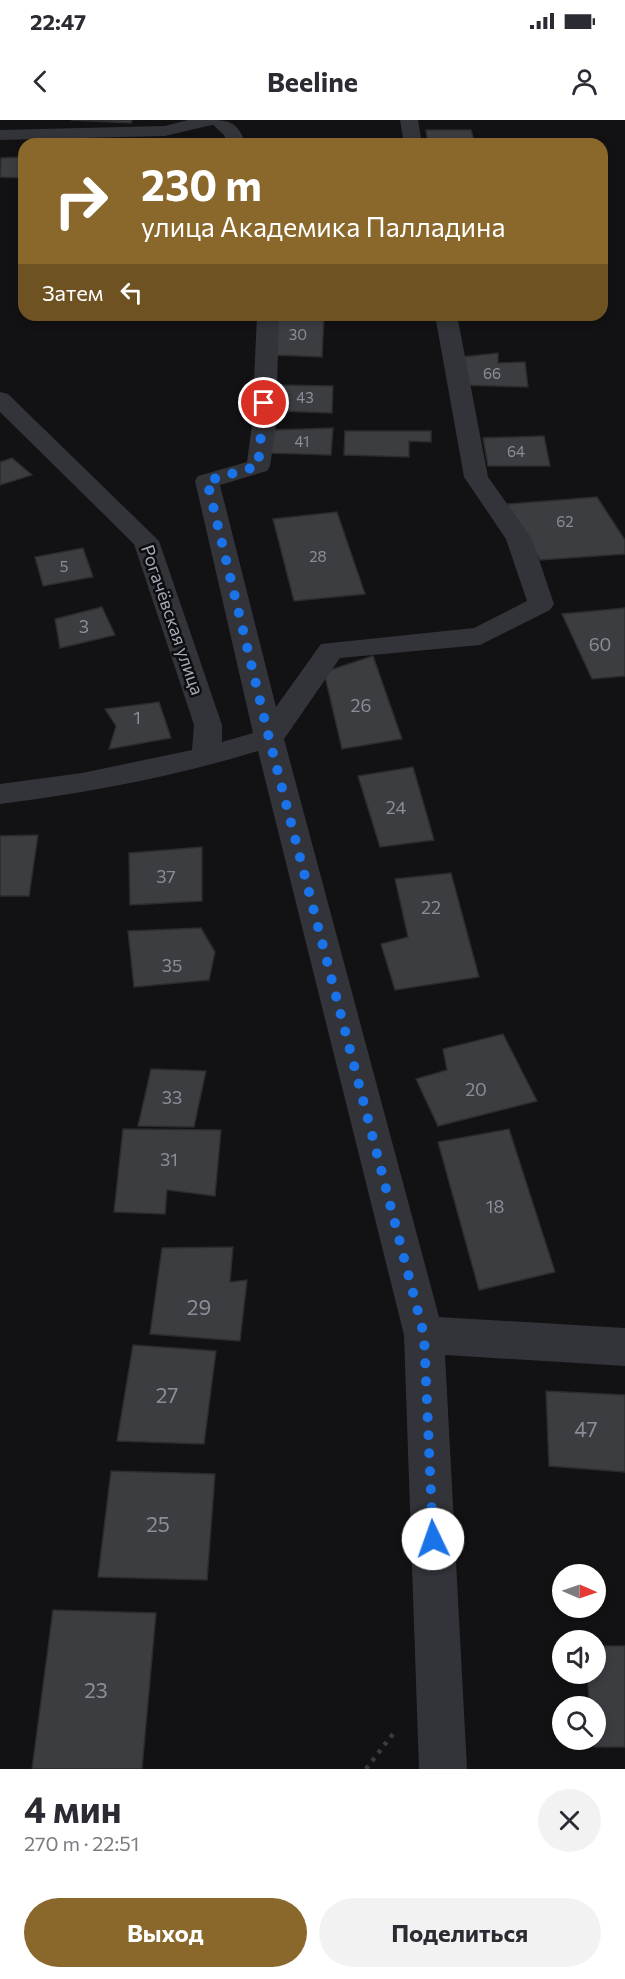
<!DOCTYPE html>
<html lang="ru">
<meta charset="utf-8">
<style>
body{margin:0;font-family:Commissioner,sans-serif;background:#f2f2f3;color:#2b2b33;height:100vh;display:flex;flex-direction:column;font-size:22px;white-space:nowrap}
*{box-sizing:border-box;margin:0}
p{font-size:20px;color:#7c7c81}
.icon{flex:none;width:33px;height:33px;fill:none;stroke:currentColor;stroke-width:2;stroke-linecap:round;stroke-linejoin:round}
.map{position:relative;height:1649px;overflow:hidden}
.panel{display:flex;flex-direction:column;background:#fff;flex:1}
.panel>*{flex:none}
.hud{position:absolute;left:18px;top:18px;width:590px;height:183px;border-radius:18px;box-shadow:0 3px 9px #0003;background:#8a672b;color:#fff;overflow:hidden}
.needle{width:39px;rotate:92deg}
.fabs{position:absolute;left:552px;top:1444px;display:grid;gap:12px}
.fabs a{display:grid;place-items:center;width:54px;height:54px;border-radius:50%;background:#fff;box-shadow:0 3px 9px #0003;font-size:30px}
.pin{position:absolute;display:grid;place-items:center;width:51px;height:51px;color:#fff;margin:-26px;border:3px solid #fff;border-radius:50%;box-shadow:0 2px 6px #0007}
.me{position:absolute;width:66px;margin:-33px;rotate:357deg;stroke-linejoin:round;filter:drop-shadow(0 0 4px #0008)}
.turn{display:flex;align-items:center;gap:21px;height:126px;padding:0 24px;font-size:27px}
.turn .icon{width:78px;height:78px;stroke-width:2.5}
.turn b{display:block;font-size:42px;line-height:51px}
.then{display:flex;align-items:center;height:57px;padding:0 24px;background:#0003;gap:12px;font-size:22px}
.round{display:grid;place-items:center;flex:none;width:63px;height:63px;border-radius:32px;background:#f2f2f3}
.summary{display:flex;align-items:center;justify-content:space-between;height:102px;padding:0 24px}
h1{font-size:36px;font-weight:700;line-height:45px}
.primary-button{display:flex;gap:12px;margin-top:auto;padding:12px 24px}
.primary-button a{flex:1;height:69px;border-radius:36px;background:#8a672b;color:#fff;font-size:24px;font-weight:700;line-height:69px;text-align:center}
.primary-button a+a{background:#f2f2f3;color:#2b2b33}
.status{display:flex;justify-content:space-between;align-items:center;height:42px;padding:0 30px;background:#fff;direction:ltr}
.status svg{height:16px;fill:currentColor}
header{display:flex;justify-content:space-between;align-items:center;height:78px;padding:0 24px;background:#fff;font-size:27px;font-weight:700}
.map>svg:first-child{display:block}
.building{fill:#3c3d41;stroke:#2c2c30;stroke-width:1.5}
.lines{fill:none;stroke-linecap:round;stroke-linejoin:round}
.path{stroke:#393b40;stroke-width:4.5;stroke-dasharray:4 6;stroke-linecap:butt}
.pedestrian{fill:#333439;fill-rule:evenodd}
.minor{fill:#333439;fill-rule:evenodd}
.route{stroke:#1a73e8;stroke-width:10;stroke-dasharray:0 18}
.labels{text-anchor:middle;stroke-width:5;stroke-linejoin:round;paint-order:stroke}
.far-number-label{font-size:15px;fill:#898e98}
.far-street-label{font-size:18px;fill:#a3a9b5;stroke:#0d0d0f}
.number-label{font-size:18px;fill:#898e98}
.near-number-label{font-size:21px;fill:#898e98}
</style>
<div class="status"><b>22:47</b><svg viewBox="0 0 49 12"><path d="M0 12V9h3v3zM5 12V6h3v6zM10 12V3h3v9zM15 12V0h3v12zM26 1h20v11H26zM47 4h2v5h-2z"/></svg></div>
<header><svg class="icon" aria-label="back" viewBox="0 0 24 24"><path d="M15 5l-7 7 7 7"/></svg>Beeline<svg class="icon" aria-label="person" viewBox="0 0 24 24"><circle cx="12" cy="8" r="4"/><path d="M4 21q1-7 8-7t8 7"/></svg></header>
<div class="map">
<svg width="625" height="1649" viewBox="0 0 625 1649">
<rect width="100%" height="100%" fill="#121214"/>
<path class="building" d="M71,0H132L131,3Z
M426,10H471L475,24H428Z
M288,19H335L334,24H272L273,20Z
M24,37V58L0,57L1,38Z
M273,195H324L322,237L275,235Z
M498,233V243L525,242L528,267L459,265L454,238Z
M277,265L333,266L332,293L278,291Z
M333,308L331,335L271,333L274,310Z
M345,311H431V322L409,321V337L344,335Z
M544,316L550,346H488L483,318Z
M12,338L32,355L0,365V342Z
M597,377L625,420V434L540,440L507,384Z
M337,392L365,474L294,481L273,399Z
M83,428L93,457L43,466L35,437Z
M102,487L115,515L60,528L55,499Z
M625,488V556L592,559L562,494Z
M373,536L402,619L342,629L324,552Z
M159,582L171,618L109,629L116,606L105,589Z
M413,647L434,720L380,727L358,656Z
M38,715L29,776H0V716Z
M202,727V781L130,785L129,733Z
M451,753L479,857L395,870L381,824L408,817L395,759Z
M201,808L215,832L209,860L134,867L128,811Z
M503,914L537,981L438,1006L416,959L447,950L443,929Z
M151,949L206,951L194,1007L138,1006Z
M123,1009L221,1010L215,1076L167,1070L165,1094L114,1092Z
M509,1009L555,1152L479,1170L438,1022Z
M233,1127L230,1162L247,1160L240,1221L150,1214L162,1128Z
M133,1225L216,1231L204,1324L117,1321Z
M546,1271L625,1275V1352L549,1346Z
M111,1351L215,1354L207,1460L98,1457Z
M53,1490L156,1493L142,1649H32Z
M596,1526H625V1627H594L596,1587H590L587,1554H596Z"/>
<g class="lines">
<path class="path" d="M366,1649L396,1610"/>
<path class="pedestrian" d="M208,0C231,0 237,2 246,24H228L224,15Z
M257,195H279L276,305L272,310H256L252,305Z"/>
<path class="minor" d="M188,0H219L216,4L165,16L0,20V10L165,6Z
M400,0H418L422,24H404Z
M435,195H457L488,357L532,419L554,484L550,490L480,525L340,538L284,619L439,1197L625,1208V1246L445,1235L467,1649H419L404,1215L258,631C173,657 87,673 0,684V664L82,653L192,630L194,605L134,424L0,292V272L8,274L159,421L222,605V622L253,613L195,361L198,356L247,342L252,305L256,300H272L276,305L270,346L267,351L220,365L276,587L321,524L474,508L527,481L506,419L464,357Z"/>
</g>
<g class="lines">
<path class="route" d="M264,283L258,346L207,361L269,618L424,1215L433,1419"/>
</g>
<g class="labels">
<g class="far-number-label">
<text x="298" y="220">30</text>
<text x="492" y="259">66</text>
<text x="305" y="283">43</text>
<text x="302" y="327">41</text>
<text x="516" y="337">64</text>
<text x="565" y="407">62</text>
<text x="318" y="442">28</text>
<text x="64" y="452">5</text>
</g>
<g class="far-street-label">
<text transform="translate(172 500) rotate(71)" y="6">Рогачёвская улица</text>
</g>
<g class="number-label">
<text x="84" y="513">3</text>
<text x="600" y="531">60</text>
<text x="361" y="592">26</text>
<text x="137" y="604">1</text>
<text x="396" y="694">24</text>
<text x="166" y="763">37</text>
<text x="431" y="794">22</text>
<text x="172" y="852">35</text>
<text x="476" y="976">20</text>
<text x="172" y="984">33</text>
<text x="169" y="1046">31</text>
<text x="495" y="1093">18</text>
</g>
<g class="near-number-label">
<text x="199" y="1195">29</text>
<text x="167" y="1283">27</text>
<text x="586" y="1317">47</text>
<text x="158" y="1412">25</text>
<text x="96" y="1578">23</text>
</g>
</g>
</svg>
<div class="fabs">
<a><svg class="needle" viewBox="-14 -14 28 28"><path d="M0-13l5 13h-10z" fill="#e53935"/><path d="M0 13l5-13h-10z" fill="#7c7c81"/></svg></a>
<a><svg class="icon" aria-label="sound" viewBox="0 0 24 24"><path d="M4 9h4l5-4v14l-5-4H4zM17 9q2 3 0 6"/></svg></a>
<a><svg class="icon" aria-label="search" viewBox="0 0 24 24"><circle cx="10" cy="10" r="6"/><path d="M15 15l6 6"/></svg></a>
</div>
<div class="pin" style="left:264px;top:283px;background:#d93025"><svg class="icon" aria-label="arrive" viewBox="0 0 24 24"><path d="M6 21V4h12l-3 4 3 4H6"/></svg></div>
<svg class="me" style="left:433px;top:1419px" viewBox="-20 -20 40 40"><circle r="19" fill="#fff"/><path d="M0-13L10 11 0 6-10 11z" fill="#1a73e8"/></svg>
<div class="hud">
<div class="turn"><svg class="icon" aria-label="right" viewBox="0 0 24 24"><path d="M7 20v-9h11M14 6l5 5-5 5"/></svg><div><b>230 m</b>улица Академика Палладина</div></div>
<div class="then">Затем<svg class="icon" aria-label="left" viewBox="0 0 24 24"><path d="M17 20v-9H6M10 6l-5 5 5 5"/></svg></div>
</div>
</div>
<section class="panel">
<div class="summary"><div><h1>4 мин</h1><p>270 m · 22:51</p></div><a class="round"><svg class="icon" aria-label="close" viewBox="0 0 24 24"><path d="M6 6l12 12M18 6L6 18"/></svg></a></div>
<div class="primary-button"><a>Выход</a><a>Поделиться</a></div>
</section>
